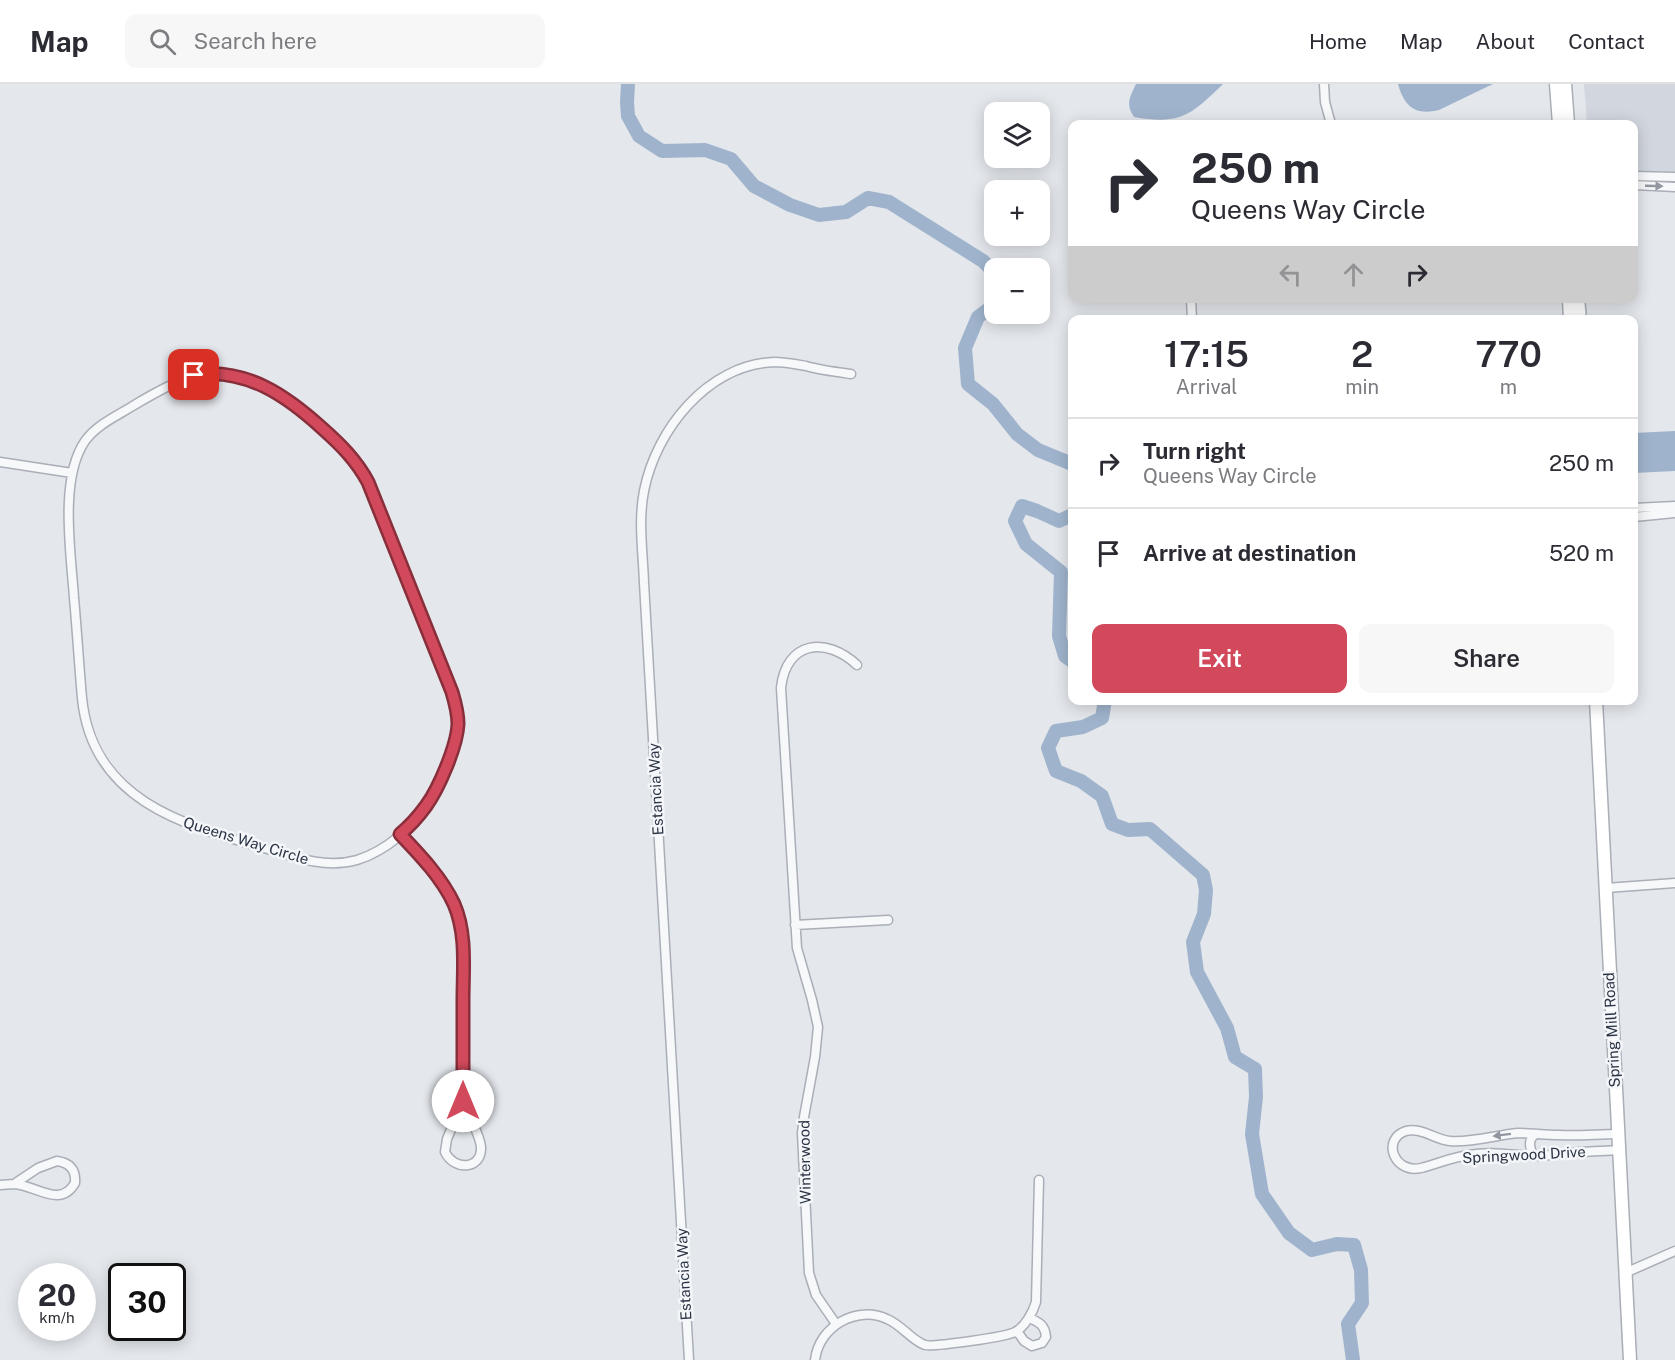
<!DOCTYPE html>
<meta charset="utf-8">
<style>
body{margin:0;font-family:"Public Sans",sans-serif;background:#f7f7f7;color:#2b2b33;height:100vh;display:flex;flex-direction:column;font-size:22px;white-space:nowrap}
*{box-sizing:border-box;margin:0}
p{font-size:20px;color:#7c7c81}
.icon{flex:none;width:33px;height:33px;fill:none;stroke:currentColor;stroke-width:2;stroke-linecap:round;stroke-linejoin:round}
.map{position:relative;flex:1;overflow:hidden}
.drawer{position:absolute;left:1068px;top:231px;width:570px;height:390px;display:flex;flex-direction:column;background:#fff;border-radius:12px;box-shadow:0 3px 15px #0003}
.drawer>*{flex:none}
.top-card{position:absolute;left:1068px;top:36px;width:570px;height:183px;border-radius:12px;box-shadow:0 3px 15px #0003;background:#fff;color:#2b2b33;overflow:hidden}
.buttons{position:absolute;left:984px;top:18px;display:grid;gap:12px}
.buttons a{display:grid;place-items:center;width:66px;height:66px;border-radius:12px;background:#fff;box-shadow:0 3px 15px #0003;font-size:30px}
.speed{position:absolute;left:18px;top:1179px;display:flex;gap:12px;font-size:30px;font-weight:700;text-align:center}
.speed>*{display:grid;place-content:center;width:78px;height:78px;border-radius:50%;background:#fff;box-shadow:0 3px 15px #0003;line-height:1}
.speed small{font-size:15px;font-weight:400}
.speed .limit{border:3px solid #111;border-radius:9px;background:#fff;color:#111}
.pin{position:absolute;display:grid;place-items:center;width:51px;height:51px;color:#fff;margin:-26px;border-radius:12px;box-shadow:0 3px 9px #0006}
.me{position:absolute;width:66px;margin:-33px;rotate:0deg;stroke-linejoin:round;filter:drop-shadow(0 0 4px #0008)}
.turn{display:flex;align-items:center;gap:21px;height:126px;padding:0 24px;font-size:27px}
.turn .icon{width:78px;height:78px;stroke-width:2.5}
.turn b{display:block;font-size:42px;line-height:51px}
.lanes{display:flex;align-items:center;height:57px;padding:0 24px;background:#0003;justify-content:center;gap:30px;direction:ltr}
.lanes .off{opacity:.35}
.eta{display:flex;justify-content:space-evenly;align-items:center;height:102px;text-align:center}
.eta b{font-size:36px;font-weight:600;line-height:42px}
.action{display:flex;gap:12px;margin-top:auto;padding:12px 24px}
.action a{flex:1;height:69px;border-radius:12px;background:#d1495b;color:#fff;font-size:24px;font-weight:600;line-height:69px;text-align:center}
.action a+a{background:#f7f7f7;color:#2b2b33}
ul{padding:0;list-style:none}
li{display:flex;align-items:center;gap:18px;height:90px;padding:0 24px;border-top:2px solid #e1e1e2}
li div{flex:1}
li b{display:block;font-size:22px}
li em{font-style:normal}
header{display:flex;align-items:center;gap:36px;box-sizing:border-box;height:84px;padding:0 30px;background:#fff;border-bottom:2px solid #e1e1e2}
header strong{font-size:28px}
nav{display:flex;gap:33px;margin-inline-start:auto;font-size:21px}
.search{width:420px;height:54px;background:#f7f7f7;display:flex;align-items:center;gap:15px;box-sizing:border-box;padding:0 21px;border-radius:12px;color:#7c7c81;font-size:22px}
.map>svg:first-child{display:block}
.built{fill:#d2d6de}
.water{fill:#9fb4cc}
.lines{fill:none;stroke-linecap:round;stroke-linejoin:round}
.river{stroke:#9fb4cc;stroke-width:14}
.street-casing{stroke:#a9aeb7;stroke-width:11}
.secondary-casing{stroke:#a9aeb7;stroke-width:15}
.street{stroke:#f7f8fa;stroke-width:8}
.secondary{stroke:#fff;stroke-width:12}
.oneway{fill:#9196a0}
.route-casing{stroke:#882f3b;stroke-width:15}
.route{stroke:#d1495b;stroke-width:10}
.labels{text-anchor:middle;stroke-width:5;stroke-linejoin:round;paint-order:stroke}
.street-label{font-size:15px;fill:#2b3445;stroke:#f4f6f9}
</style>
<header>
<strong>Map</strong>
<div class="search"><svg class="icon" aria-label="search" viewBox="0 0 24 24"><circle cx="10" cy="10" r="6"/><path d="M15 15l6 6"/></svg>Search here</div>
<nav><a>Home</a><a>Map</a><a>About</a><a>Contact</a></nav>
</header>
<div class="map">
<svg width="1675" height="1276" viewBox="0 0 1675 1276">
<rect width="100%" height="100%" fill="#e4e7ec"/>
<path class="built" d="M1584,0H1675V102L1634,104V40H1587Z"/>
<path class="water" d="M1136,0H1223C1191,31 1181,41 1134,33C1125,20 1130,13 1136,0Z
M1398,0H1493L1439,26C1415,32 1404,22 1398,0Z
M1675,347V387L1634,389V349Z"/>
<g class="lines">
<path class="river" d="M628,0L627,18L628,32L639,52L662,67L705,66L731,75L754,102L790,121L819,131L846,128L868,114L889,118L983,177L994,188
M994,221L978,233L965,264L968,300L993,320L1017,350L1038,366L1072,380
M1072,431L1059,437L1037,427L1022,422L1015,437L1026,460L1061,488L1059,552L1065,572L1072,577
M1105,616L1102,634L1083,643L1056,647L1048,664L1056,687L1081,697L1102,712L1112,740L1128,746L1150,745L1203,791L1206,806L1204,830L1193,858L1197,888L1227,944L1235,973L1255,985L1256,1013L1252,1050L1262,1110L1289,1149L1312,1166L1337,1160L1354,1161L1361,1186L1362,1219L1348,1240L1353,1276"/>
<g class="street-casing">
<path id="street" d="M1324,0L1325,18L1331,40
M1634,92L1675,93
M1634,101L1675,103
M1191,214L1192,236
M215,289L249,296L286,315L298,322L342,362L357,379L368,398L388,446L454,614C463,646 453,668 439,696C436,703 433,710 429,717C414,743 386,767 357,776C325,785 294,773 264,764C180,740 92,715 82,614C79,580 77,547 74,514C71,469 59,395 85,357C97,340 119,331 136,320C162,305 185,291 215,289Z
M0,378L72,389
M1634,424L1675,422
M1634,433L1675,429
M400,750C420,771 442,794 454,820C467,850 463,884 463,916C463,949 463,983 463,1017
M1606,804L1675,799
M795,841L888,836
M463,1017C468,1030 480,1051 481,1063C482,1086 454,1087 445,1068L447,1055Z
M1618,1050C1598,1050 1579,1052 1559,1051C1545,1051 1531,1049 1518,1049C1497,1051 1470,1059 1450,1057C1436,1056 1421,1043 1406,1047C1381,1055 1394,1090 1421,1084C1437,1080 1452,1073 1469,1071C1490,1067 1511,1071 1532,1072C1549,1072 1566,1069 1582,1068C1595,1067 1607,1067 1619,1066
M1533,1072C1530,1064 1527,1055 1536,1050
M57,1077C70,1079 76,1086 75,1099C60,1125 36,1101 14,1100L38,1084Z
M0,1101L14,1100
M1625,1189L1675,1167
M836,1240L816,1211L809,1189L802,1049L804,1033L815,973L818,943L812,916L797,864L781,604C786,557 826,552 857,581
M1017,1247L1024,1257L1032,1262L1042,1259L1046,1253C1045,1241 1039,1238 1029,1234
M689,1276L644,499C643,469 638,437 644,407C656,346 707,281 774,278C785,278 795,280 806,282C820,286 836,288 851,290
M815,1276C819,1242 857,1221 887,1235C902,1241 912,1257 925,1261C934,1263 1006,1253 1015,1248C1025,1243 1033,1228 1036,1218L1039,1096"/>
</g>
<g class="secondary-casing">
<path id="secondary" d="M1556,0L1559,40
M1565,0L1568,40
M1569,214L1570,236
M1578,214L1580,236
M1596,616L1630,1276"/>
</g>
<use href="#street" class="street"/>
<use href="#secondary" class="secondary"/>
</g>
<defs><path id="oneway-solid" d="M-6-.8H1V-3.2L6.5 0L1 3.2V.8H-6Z" transform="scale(1.5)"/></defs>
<g class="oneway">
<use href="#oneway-solid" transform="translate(1654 102) rotate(2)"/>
<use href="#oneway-solid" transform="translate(1502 1051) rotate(173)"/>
</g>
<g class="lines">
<g class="route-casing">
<path id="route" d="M194,291C246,283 287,312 323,345C341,361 356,376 368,398L452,608C455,618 458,629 458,640C457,662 439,704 426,722C418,733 410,742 400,750C420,771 442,794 454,820C467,850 463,884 463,916C463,949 463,983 463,1017"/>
</g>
<use href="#route" class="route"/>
</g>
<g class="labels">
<g class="street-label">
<text transform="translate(656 705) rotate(-93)" y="5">Estancia Way</text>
<text transform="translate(246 757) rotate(17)" y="5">Queens Way Circle</text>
<text transform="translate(1612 946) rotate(-93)" y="5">Spring Mill Road</text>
<text transform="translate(1524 1071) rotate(-3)" y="5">Springwood Drive</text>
<text transform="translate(805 1078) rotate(-91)" y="5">Winterwood</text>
<text transform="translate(684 1190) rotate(-93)" y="5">Estancia Way</text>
</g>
</g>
</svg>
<div class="buttons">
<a><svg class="icon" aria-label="layers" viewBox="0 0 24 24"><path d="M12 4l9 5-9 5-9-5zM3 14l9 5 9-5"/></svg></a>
<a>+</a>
<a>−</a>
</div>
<div class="speed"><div>20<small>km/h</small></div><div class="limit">30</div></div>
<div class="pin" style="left:194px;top:291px;background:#d93025"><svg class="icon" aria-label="arrive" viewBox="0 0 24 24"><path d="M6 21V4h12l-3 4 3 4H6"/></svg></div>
<svg class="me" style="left:463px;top:1017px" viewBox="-20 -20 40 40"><circle r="19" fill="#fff"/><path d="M0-13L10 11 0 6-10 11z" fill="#d1495b"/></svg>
<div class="top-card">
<div class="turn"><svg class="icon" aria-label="right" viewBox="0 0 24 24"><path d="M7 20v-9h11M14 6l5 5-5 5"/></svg><div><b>250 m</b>Queens Way Circle</div></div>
<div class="lanes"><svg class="icon off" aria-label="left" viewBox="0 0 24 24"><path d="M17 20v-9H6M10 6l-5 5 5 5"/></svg><svg class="icon off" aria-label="ahead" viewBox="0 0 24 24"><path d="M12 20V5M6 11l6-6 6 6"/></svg><svg class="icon" aria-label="right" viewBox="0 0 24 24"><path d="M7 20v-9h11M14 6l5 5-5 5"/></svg></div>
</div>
<section class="drawer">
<div class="eta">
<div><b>17:15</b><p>Arrival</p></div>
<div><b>2</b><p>min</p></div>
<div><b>770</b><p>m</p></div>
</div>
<ul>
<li><svg class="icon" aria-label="right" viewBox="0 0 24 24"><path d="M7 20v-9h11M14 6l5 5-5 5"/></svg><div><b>Turn right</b><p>Queens Way Circle</p></div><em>250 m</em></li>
<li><svg class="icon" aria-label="arrive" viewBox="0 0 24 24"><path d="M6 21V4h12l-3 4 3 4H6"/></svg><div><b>Arrive at destination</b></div><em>520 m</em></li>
</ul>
<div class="action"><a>Exit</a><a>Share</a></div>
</section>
</div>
